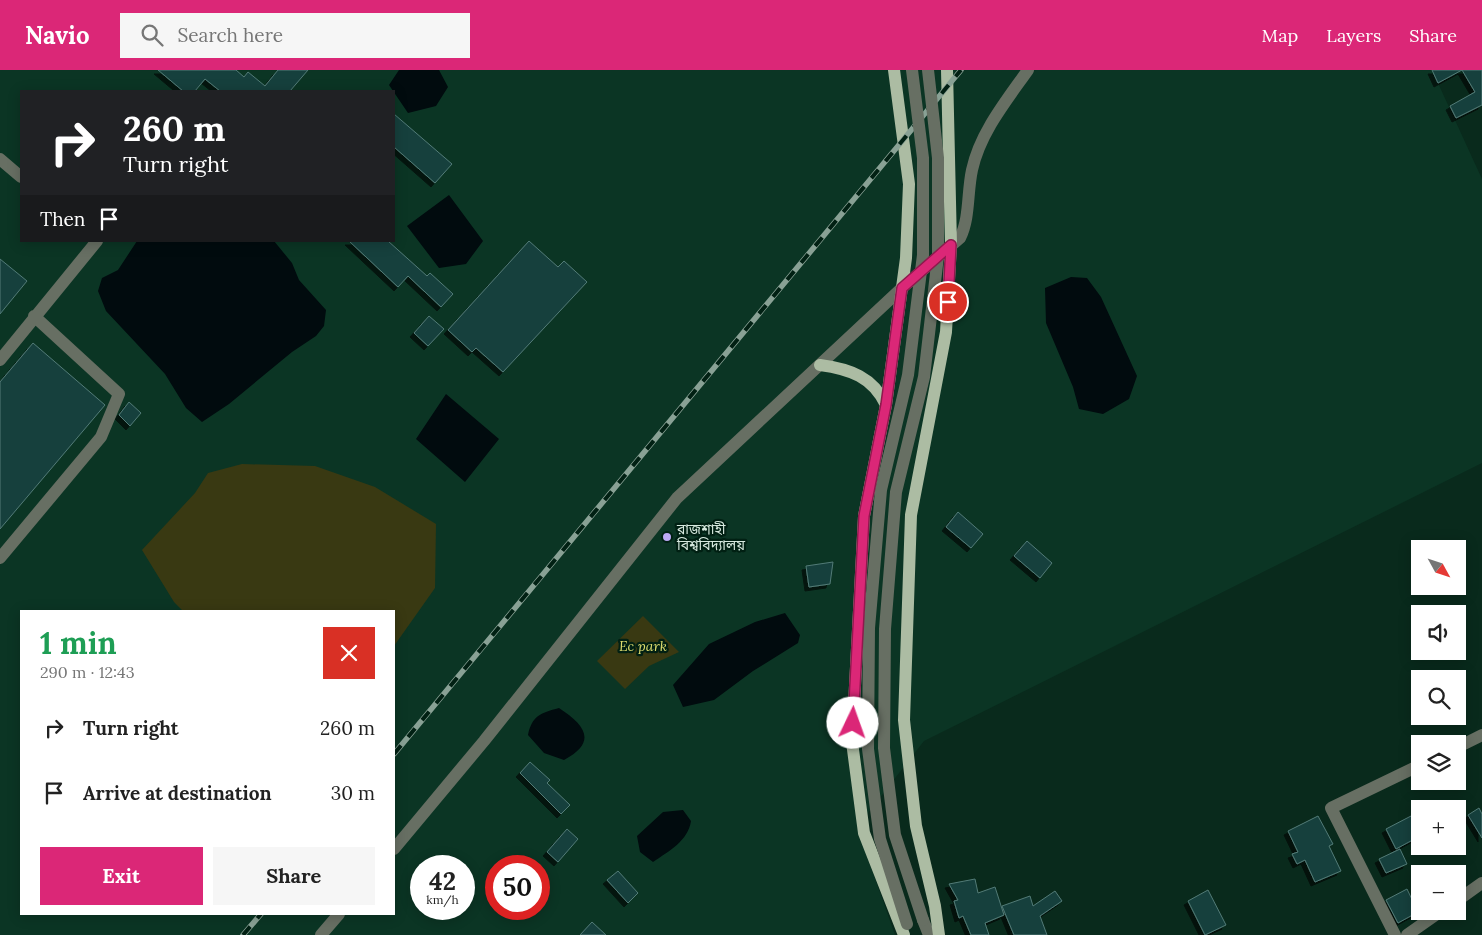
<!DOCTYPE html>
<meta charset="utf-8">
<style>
body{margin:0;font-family:Lora,"Noto Sans Bengali",serif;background:#f6f6f6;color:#222;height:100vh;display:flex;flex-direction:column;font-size:19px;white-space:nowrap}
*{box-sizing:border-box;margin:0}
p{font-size:16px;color:#767676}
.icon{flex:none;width:28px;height:28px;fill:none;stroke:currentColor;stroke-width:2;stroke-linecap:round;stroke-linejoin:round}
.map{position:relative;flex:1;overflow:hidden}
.panel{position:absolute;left:20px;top:540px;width:375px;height:305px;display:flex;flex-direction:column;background:#fff;border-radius:0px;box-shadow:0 2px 12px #0003}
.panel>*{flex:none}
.banner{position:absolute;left:20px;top:20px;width:375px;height:152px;border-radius:0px;box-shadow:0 2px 12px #0003;background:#202124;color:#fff;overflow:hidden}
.needle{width:32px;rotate:130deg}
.buttons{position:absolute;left:1411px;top:470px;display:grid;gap:10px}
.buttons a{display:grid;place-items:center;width:55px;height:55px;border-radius:0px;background:#fff;box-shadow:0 2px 12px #0003;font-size:25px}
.speed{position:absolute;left:410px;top:785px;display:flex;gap:10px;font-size:25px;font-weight:700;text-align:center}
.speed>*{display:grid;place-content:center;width:65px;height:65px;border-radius:50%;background:#fff;box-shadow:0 2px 12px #0003;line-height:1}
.speed small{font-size:12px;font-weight:400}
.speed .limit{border:8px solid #d22;background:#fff;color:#111}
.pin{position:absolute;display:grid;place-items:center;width:42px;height:42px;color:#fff;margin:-21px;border:2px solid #fff;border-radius:50%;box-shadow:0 1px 5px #0007}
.me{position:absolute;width:55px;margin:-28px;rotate:3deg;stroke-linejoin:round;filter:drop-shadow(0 0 4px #0008)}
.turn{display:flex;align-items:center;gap:18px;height:105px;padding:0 20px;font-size:22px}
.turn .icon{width:65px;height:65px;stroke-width:2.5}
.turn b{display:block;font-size:35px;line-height:42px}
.then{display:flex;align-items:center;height:48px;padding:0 20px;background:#0003;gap:10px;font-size:19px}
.round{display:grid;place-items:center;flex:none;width:52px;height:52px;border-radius:0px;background:#f6f6f6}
.summary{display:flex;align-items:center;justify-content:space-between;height:85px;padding:0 20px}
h1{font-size:30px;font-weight:700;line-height:38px;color:#1e9e55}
.cta{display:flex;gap:10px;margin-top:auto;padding:10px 20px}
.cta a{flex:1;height:58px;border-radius:0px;background:#db2777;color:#fff;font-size:20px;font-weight:700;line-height:58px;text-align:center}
.cta a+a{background:#f6f6f6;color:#222}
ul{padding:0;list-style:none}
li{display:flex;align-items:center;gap:15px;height:65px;padding:0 20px}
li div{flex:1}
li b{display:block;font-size:19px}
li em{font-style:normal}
header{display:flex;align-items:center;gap:30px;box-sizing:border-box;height:70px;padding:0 25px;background:#db2777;color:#fff}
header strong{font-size:24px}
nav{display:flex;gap:28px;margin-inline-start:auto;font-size:18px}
.search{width:350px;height:45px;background:#f6f6f6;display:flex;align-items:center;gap:12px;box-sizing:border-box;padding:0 18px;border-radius:0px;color:#767676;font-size:19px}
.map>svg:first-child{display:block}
.built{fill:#0b3524;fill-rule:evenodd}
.green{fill:#393912}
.water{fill:#010b0e}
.building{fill:#18413e;stroke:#527b77;filter:url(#shadow)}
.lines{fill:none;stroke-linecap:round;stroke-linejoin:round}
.minor{stroke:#676f63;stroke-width:12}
.major{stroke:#acbca3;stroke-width:12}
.rail-casing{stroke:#89a195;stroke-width:5.5}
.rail{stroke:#012013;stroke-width:4;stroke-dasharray:11;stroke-linecap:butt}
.minor-bridge{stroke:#676f63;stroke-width:12}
.route-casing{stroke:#8e194d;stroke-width:12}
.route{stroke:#db2777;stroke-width:9}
.poi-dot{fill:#bca9f5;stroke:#012013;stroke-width:2}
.labels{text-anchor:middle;stroke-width:4.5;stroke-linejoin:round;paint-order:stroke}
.poi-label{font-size:14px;fill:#d7e9df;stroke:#012013;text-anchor:start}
.park-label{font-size:14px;font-style:italic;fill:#dcdc6e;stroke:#012013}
</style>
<header>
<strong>Navio</strong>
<div class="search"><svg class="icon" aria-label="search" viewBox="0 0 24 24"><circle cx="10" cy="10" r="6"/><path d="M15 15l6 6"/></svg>Search here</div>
<nav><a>Map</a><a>Layers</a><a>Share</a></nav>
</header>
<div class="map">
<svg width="1482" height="865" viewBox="0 0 1482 865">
<defs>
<filter id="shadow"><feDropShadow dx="-4" dy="4" stdDeviation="0" flood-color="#0009"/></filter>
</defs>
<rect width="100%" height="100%" fill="#092a1c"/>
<path class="built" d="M0,0H1432L1482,109V393L924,671L857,757L895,865H0ZM21,21H394V171H21ZM21,541H394V844H21ZM421,796H464V839H421ZM496,796H539V839H496Z"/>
<path class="green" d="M242,394L315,396L375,417L436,454L435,518L394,576V541H183L174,532L142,480L195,423L208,403Z
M643,546L679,582L649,596L625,619L597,591Z"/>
<path class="water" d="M399,0H439L448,17L436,36L408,43L389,15Z
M449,125L483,171L466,194L439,198L407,156Z
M137,171H274L292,193L299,210L326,240L324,256L316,266L292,282L229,334L202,352L186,338L165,304L106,241L98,221L102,208L118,200Z
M1071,207L1087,208L1101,227L1137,306L1129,329L1103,344L1079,339L1073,317L1046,253L1045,218Z
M446,324L499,369L465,412L416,369Z
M785,543L800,565L798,573L753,601L714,630L683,637L673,615L709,574L755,552Z
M559,638C585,655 598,672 564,690L544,683L528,665C532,646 540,643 559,638Z
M683,740L691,751C688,771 669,781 653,792L640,782L637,766L663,742Z"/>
<path class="building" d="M158,0H236L244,7L248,2L265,16L278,0H308L290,21H220L205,9L195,21H183Z
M1432,0H1482V35L1456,48L1450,36L1475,22L1462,0L1438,13Z
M394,44L452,94L435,113L394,77Z
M349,171H388L427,206L430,203L453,224L441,237L408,206L398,217Z
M529,171L558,197L564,191L587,212L503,302L476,278L472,282L448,260Z
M0,189L27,211L0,244Z
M429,246L444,259L428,276L414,263Z
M33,273L105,335L0,459V312Z
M129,332L141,343L130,356L119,345Z
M958,442L983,464L971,478L946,457Z
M1027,471L1052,493L1040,508L1014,486Z
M833,492L830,514L809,517L806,496Z
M530,692L550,710L547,713L570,735L561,744L520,703Z
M1479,738L1482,744V768L1468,745Z
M1318,746L1333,774L1329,776L1341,801L1315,812L1305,790L1297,794L1292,784L1298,782L1288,761Z
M1411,746L1420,766L1396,779L1386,759Z
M567,759L578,769L558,792L547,782Z
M1400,779L1407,794L1386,803L1379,789Z
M618,801L638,823L628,833L607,810Z
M975,809L978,823L995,817L1004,845L985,853L989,865H971L963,846L959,848L954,831L958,830L949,814Z
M1407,819L1418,842L1398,853L1386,830Z
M1208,820L1226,855L1205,865L1188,831Z
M1055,821L1062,831L1040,846L1047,865H1014L1002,836L1030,826L1033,836Z
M592,852L606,865H580Z"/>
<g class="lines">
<path class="minor" d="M0,89L21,107
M0,290L97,171
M0,488L101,367L119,324L34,246
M1458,677L1482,665
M394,779L484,671L677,428L902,218L960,168C970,148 967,123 972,100C980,63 1006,31 1028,0
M1458,830L1482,813
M923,850L929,865
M321,865L339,844
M1395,865L1331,738L1420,695
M1407,865L1441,841"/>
<path class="major" d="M894,0L909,114L906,188L886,335L864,446L852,672L864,763L904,865
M820,295C850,299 873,307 886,335
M939,865L935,836L916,756L904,650L911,445L946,262L951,175L947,0"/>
<g class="rail-casing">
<path id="rail" d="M394,684L961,0
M243,865L261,844"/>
</g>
<use href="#rail" class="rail"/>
<path class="minor-bridge" d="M923,850L895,765L884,678L885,559L896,422L924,307L938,186V88L928,0
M907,854L880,769L868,679L869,558L881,420L908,305L923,185V88L912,0"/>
</g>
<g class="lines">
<g class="route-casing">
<path id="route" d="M853,653L864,446L886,335L902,218L951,175L948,232"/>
</g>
<use href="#route" class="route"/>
</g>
<circle class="poi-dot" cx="667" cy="467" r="5"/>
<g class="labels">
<g class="poi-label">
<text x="677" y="464">রাজশাহী<tspan x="677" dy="16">বিশ্ববিদ্যালয়</tspan></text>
</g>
<g class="park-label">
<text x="643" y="581">Ec park</text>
</g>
</g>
</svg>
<div class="buttons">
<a><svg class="needle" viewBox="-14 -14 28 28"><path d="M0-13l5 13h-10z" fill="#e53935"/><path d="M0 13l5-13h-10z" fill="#767676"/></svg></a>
<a><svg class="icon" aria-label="sound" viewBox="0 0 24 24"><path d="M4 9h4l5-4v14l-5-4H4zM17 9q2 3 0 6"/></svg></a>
<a><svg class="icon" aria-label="search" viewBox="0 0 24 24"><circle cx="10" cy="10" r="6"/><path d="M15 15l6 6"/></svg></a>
<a><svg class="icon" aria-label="layers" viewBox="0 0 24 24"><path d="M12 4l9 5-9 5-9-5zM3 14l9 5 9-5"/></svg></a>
<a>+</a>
<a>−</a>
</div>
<div class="speed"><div>42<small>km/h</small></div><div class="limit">50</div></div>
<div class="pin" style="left:948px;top:232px;background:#d93025"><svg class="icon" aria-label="arrive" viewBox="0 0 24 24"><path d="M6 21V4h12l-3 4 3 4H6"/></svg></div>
<svg class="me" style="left:853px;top:653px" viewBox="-20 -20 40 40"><circle r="19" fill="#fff"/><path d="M0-13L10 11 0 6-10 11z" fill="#db2777"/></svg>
<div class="banner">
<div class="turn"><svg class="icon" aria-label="right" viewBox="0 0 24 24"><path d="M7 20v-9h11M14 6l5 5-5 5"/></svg><div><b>260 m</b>Turn right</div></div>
<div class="then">Then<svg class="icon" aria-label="arrive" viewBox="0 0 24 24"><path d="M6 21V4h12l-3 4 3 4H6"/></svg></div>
</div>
<section class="panel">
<div class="summary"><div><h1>1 min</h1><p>290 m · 12:43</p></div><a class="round" style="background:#d93025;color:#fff"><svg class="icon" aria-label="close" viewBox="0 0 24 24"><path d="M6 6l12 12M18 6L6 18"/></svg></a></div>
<ul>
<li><svg class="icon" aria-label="right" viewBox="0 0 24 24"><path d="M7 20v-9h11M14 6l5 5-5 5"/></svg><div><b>Turn right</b></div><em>260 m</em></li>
<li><svg class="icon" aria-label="arrive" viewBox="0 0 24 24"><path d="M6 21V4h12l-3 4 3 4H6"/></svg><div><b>Arrive at destination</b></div><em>30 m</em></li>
</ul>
<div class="cta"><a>Exit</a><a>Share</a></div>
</section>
</div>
